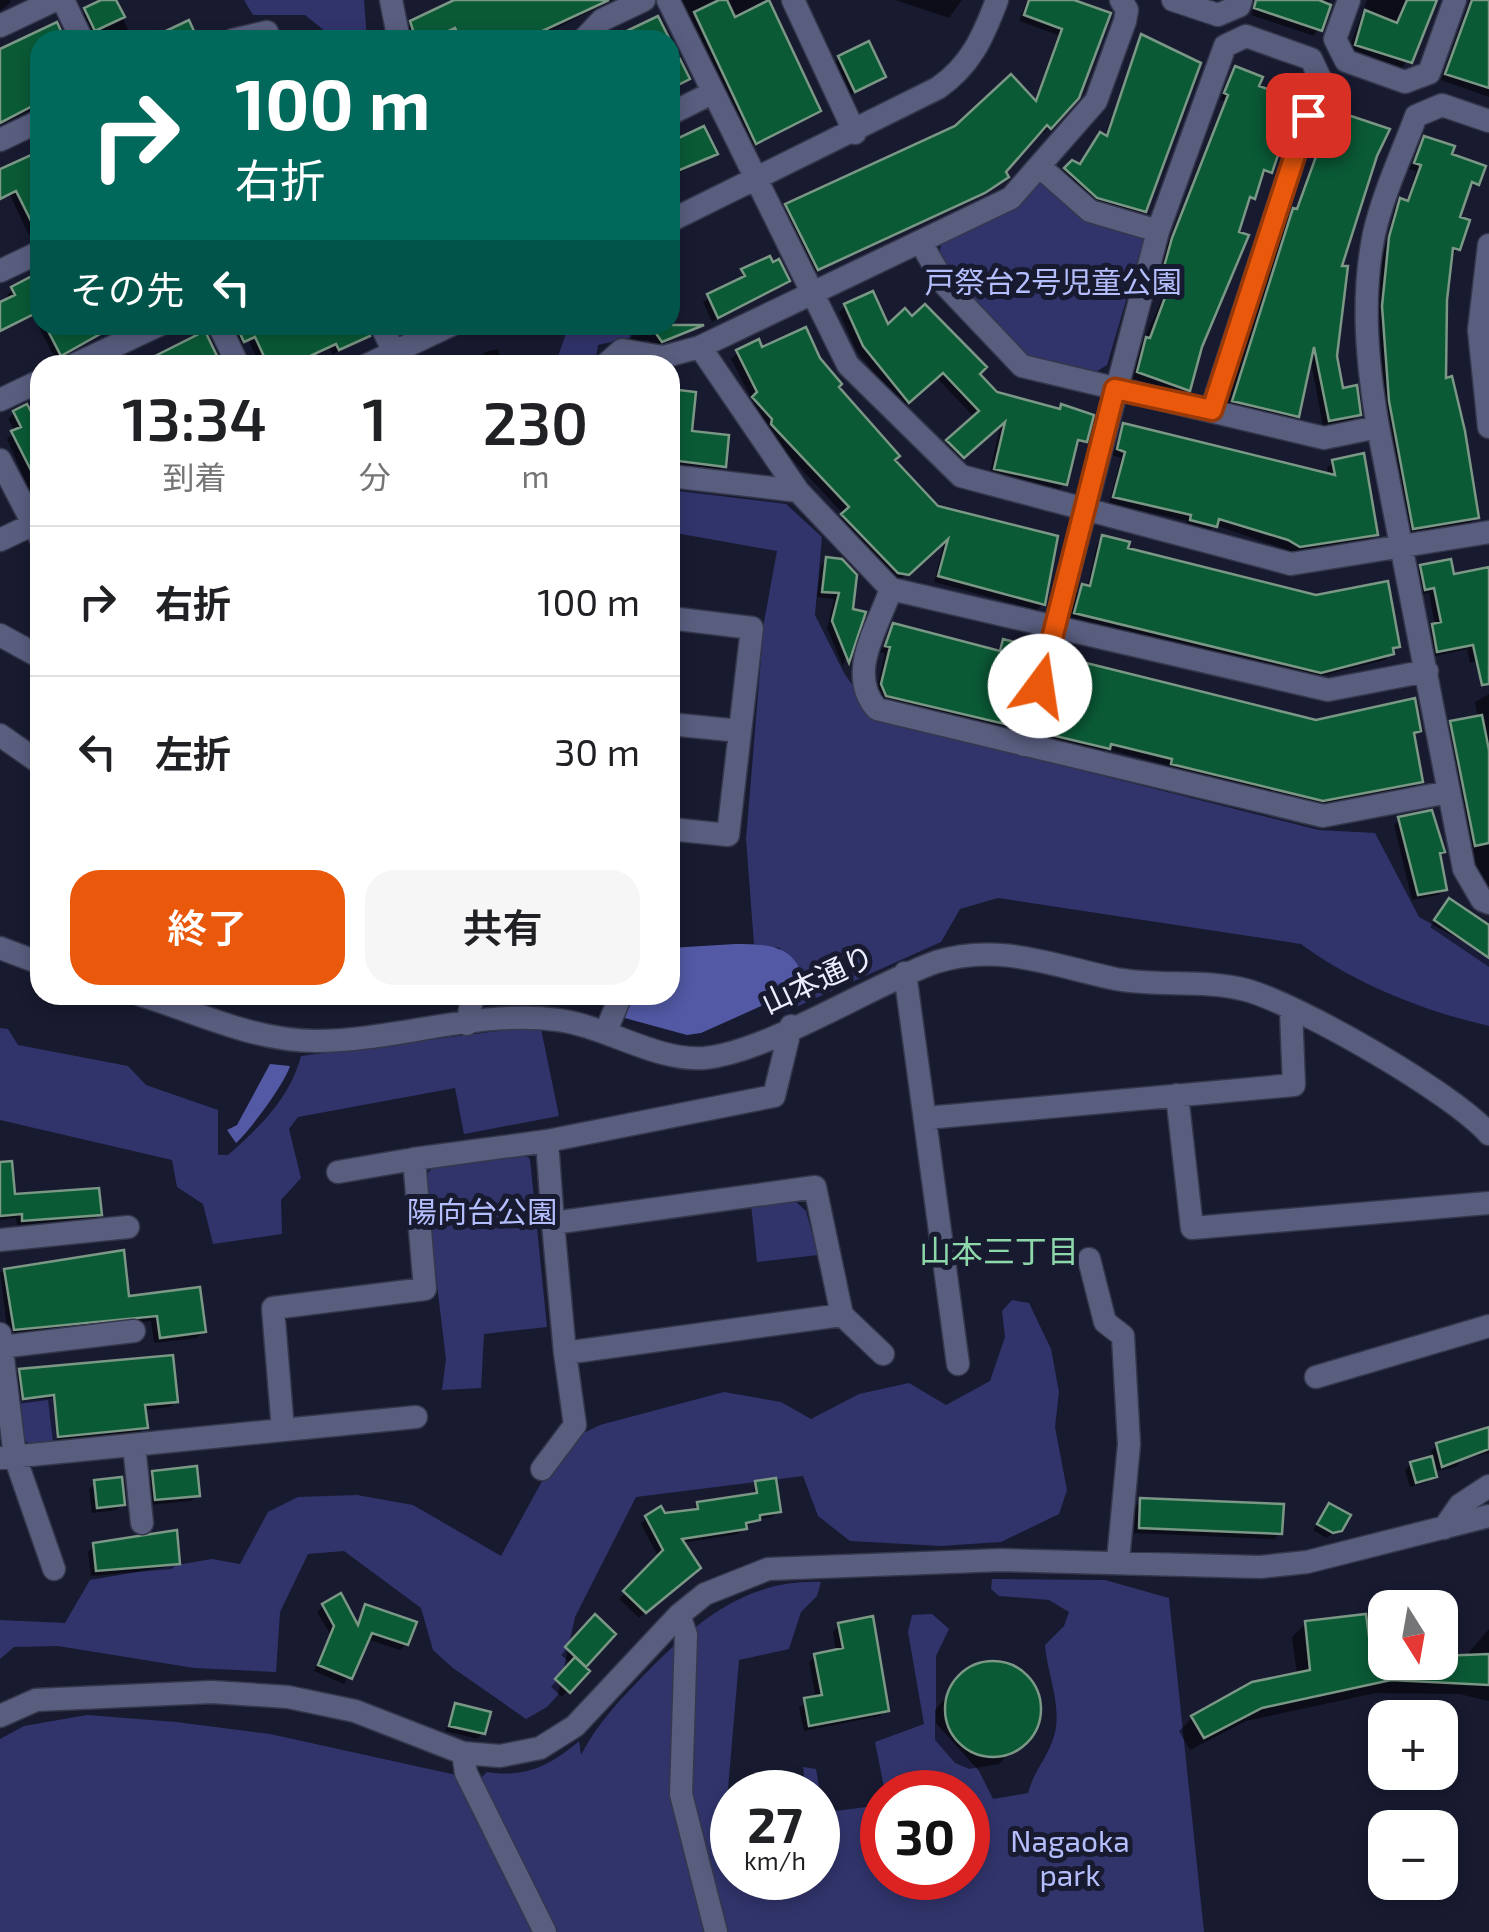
<!DOCTYPE html>
<html lang="ja">
<meta charset="utf-8">
<style>
body{margin:0;font-family:"Exo 2","Noto Sans JP",sans-serif;background:#f6f6f6;color:#202124;height:100vh;display:flex;flex-direction:column;font-size:38px;white-space:nowrap}
*{box-sizing:border-box;margin:0}
p{font-size:32px;color:#757577}
.icon{flex:none;width:55px;height:55px;fill:none;stroke:currentColor;stroke-width:2;stroke-linecap:round;stroke-linejoin:round}
.map{position:relative;flex:1;overflow:hidden}
.sheet{position:absolute;left:30px;top:355px;width:650px;height:650px;display:flex;flex-direction:column;background:#fff;border-radius:30px;box-shadow:0 5px 15px #0003}
.sheet>*{flex:none}
.guide{position:absolute;left:30px;top:30px;width:650px;height:305px;border-radius:30px;box-shadow:0 5px 15px #0003;background:#00695c;color:#fff;overflow:hidden}
.needle{width:65px;rotate:169deg}
.controls{position:absolute;left:1368px;top:1590px;display:grid;gap:20px}
.controls a{display:grid;place-items:center;width:90px;height:90px;border-radius:20px;background:#fff;box-shadow:0 5px 15px #0003;font-size:50px}
.speed{position:absolute;left:710px;top:1770px;display:flex;gap:20px;font-size:50px;font-weight:700;text-align:center}
.speed>*{display:grid;place-content:center;width:130px;height:130px;border-radius:50%;background:#fff;box-shadow:0 5px 15px #0003;line-height:1}
.speed small{font-size:25px;font-weight:400}
.speed .limit{border:15px solid #d22;background:#fff;color:#111}
.pin{position:absolute;display:grid;place-items:center;width:85px;height:85px;color:#fff;margin:-42px;border-radius:20px;box-shadow:0 5px 15px #0006}
.me{position:absolute;width:110px;margin:-55px;rotate:14deg;stroke-linejoin:round;filter:drop-shadow(0 0 8px #0008)}
.turn{display:flex;align-items:center;gap:35px;height:210px;padding:0 40px;font-size:45px}
.turn .icon{width:130px;height:130px;stroke-width:2.5}
.turn b{display:block;font-size:70px;line-height:85px}
.then{display:flex;align-items:center;height:95px;padding:0 40px;background:#0003;gap:20px;font-size:38px}
.eta{display:flex;justify-content:space-evenly;align-items:center;height:170px;text-align:center}
.eta b{font-size:60px;font-weight:600;line-height:70px}
.button{display:flex;gap:20px;margin-top:auto;padding:20px 40px}
.button a{flex:1;height:115px;border-radius:30px;background:#ea580c;color:#fff;font-size:40px;font-weight:600;line-height:115px;text-align:center}
.button a+a{background:#f6f6f6;color:#202124}
ul{padding:0;list-style:none}
li{display:flex;align-items:center;gap:30px;height:150px;padding:0 40px;border-top:2px solid #e0e0e0}
li div{flex:1}
li b{display:block;font-size:38px}
li em{font-style:normal}
.map>svg:first-child{display:block}
.green{fill:#31346b}
.water{fill:#5359a4}
.shadow{fill:#0007}
.building{fill:#0a5a36;stroke:#7b9785;stroke-width:2.5}
.lines{fill:none;stroke-linecap:round;stroke-linejoin:round}
.minor-casing{stroke:#35384d;stroke-width:25}
.minor{stroke:#595e7f;stroke-width:22}
.route-casing{stroke:#983908;stroke-width:25}
.route{stroke:#ea580c;stroke-width:18}
.labels{text-anchor:middle;stroke-width:10;stroke-linejoin:round;paint-order:stroke}
.park-label{font-size:30px;fill:#b4befc;stroke:#181a30}
.street-label{font-size:30px;fill:#eaedfc;stroke:#181a30}
.neighbourhood-label{font-size:32px;fill:#8cd8aa;stroke:#181a30}
</style>
<div class="map">
<svg width="1489" height="1932" viewBox="0 0 1489 1932">
<rect width="100%" height="100%" fill="#181a30"/>
<path class="green" d="M244,0H364L367,40H336L305,15H253Z
M1041,176L1086,217L1144,239L1107,365L1094,373L1020,355L950,276L939,254L942,241Z
M569,325H641L632,337L598,345L595,365H555Z
M670,490L786,504L822,537L815,615L844,673L876,719L1319,830L1375,833L1419,917L1489,956V1026C1424,1011 1355,984 1301,944L998,898L960,909L941,942L785,1012L792,984L780,948L754,944L746,839L764,622L777,551L670,532Z
M0,1028L8,1029L18,1045L128,1066L146,1085L218,1110V1155H228C260,1127 290,1098 301,1056L513,1029H541L559,1116L464,1134L455,1088L298,1117L289,1129L301,1178L281,1200L282,1234L213,1244L203,1204L177,1187L172,1160L0,1120Z
M518,1149L530,1159L547,1327L484,1334L481,1388L442,1390L446,1359L424,1178L433,1167Z
M793,1199L806,1211L818,1255L757,1262L751,1204Z
M1012,1300L1029,1303L1051,1349L1059,1392L1055,1427L1067,1490L1059,1514L1001,1542L941,1546L850,1541L818,1516L803,1476L636,1497L575,1617L558,1695L547,1707L526,1719L453,1668L433,1650L421,1608L344,1551L308,1554L280,1612L276,1672L194,1668L58,1646L14,1647L0,1659V1620L65,1623L90,1580L212,1559L240,1564L268,1512L298,1497L357,1495L413,1505L501,1556L563,1443L600,1425L724,1392L781,1402L811,1419L859,1394L909,1383L946,1405L990,1381L1005,1337L1002,1311Z
M53,1398L57,1442L32,1445L19,1437L15,1401Z
M992,1579L1105,1580L1169,1598L1204,1932H0V1739L24,1726L87,1715L176,1722L270,1734L479,1780L487,1772C525,1778 550,1766 579,1741L581,1755C597,1724 619,1701 643,1676C694,1624 744,1579 821,1582L817,1596L801,1612L789,1649L739,1660L723,1848L732,1847V1878H818V1792H806L803,1767L816,1769L821,1798L835,1811L882,1805V1878H968V1792H885L875,1742L924,1724L908,1632L912,1615L932,1614L949,1629L936,1656V1723L979,1771L993,1799L1028,1793C1035,1769 1045,1761 1052,1742C1065,1711 1047,1675 1045,1645L1064,1626L1069,1612L1049,1600L999,1596L991,1589Z"/>
<path class="water" d="M735,944C765,944 794,944 803,978L777,999L701,1033L687,1035L621,1017L626,1005L650,1000L651,995H670V948Z
M270,1064L290,1066C285,1083 249,1132 236,1143L227,1130L237,1125Z"/>
<path class="shadow" d="M0,0H10L11,2L0,11Z
M107,0H114L133,40H92L79,16Z
M459,0H612L533,40H410L406,29L412,23Z
M677,0H765L818,111L749,148Z
M895,0H962L949,18Z
M1027,0H1060L1076,97L1044,133L1040,130L1003,172L1000,183L977,198L811,274L781,212L787,206L1034,102L1058,35L1019,21Z
M1257,0H1331L1314,36L1251,15Z
M1367,0H1436L1402,69L1349,48Z
M1470,0H1489V97L1441,80Z
M56,25L61,40H40V106L0,125V54Z
M156,29L161,39L194,40H133Z
M286,30L290,40H278L281,34Z
M1142,37L1144,210L1137,217L1091,203L1060,175L1072,163L1078,167L1104,137Z
M670,45L687,79L670,90Z
M839,58L883,77L848,96L833,64Z
M1236,68L1256,87L1270,171L1260,176L1247,204L1236,233L1246,237L1182,395L1132,378L1141,346L1166,290L1156,287L1167,246L1224,101L1220,100Z
M1328,111L1375,155L1339,268L1334,356L1341,391L1358,414L1352,420L1323,426L1310,357L1297,415L1291,421L1227,406L1288,217L1295,210L1319,143L1313,141Z
M1425,139L1477,184L1467,188L1457,218L1458,249L1452,255L1444,299L1443,381L1477,517L1471,523L1408,534L1384,408L1377,337L1380,268L1395,207L1406,203L1416,171L1409,169Z
M670,144L715,154L670,178Z
M40,153V230L29,235L10,195L0,200V171Z
M743,272L787,281L712,322L703,302L739,282Z
M40,284V325H115L56,360L33,316L0,332V305L9,300L7,295L13,289Z
M845,306L976,374L996,394L1058,411L1062,407L1085,441L1074,446L1065,483L1059,490L989,475L1001,423L956,462L942,447L975,418L936,377L902,407L857,352L839,312Z
M670,320L677,335L655,346L648,340L633,342L625,327L670,325Z
M230,325H361L366,335L332,355L330,349L294,365H260L249,341L237,347Z
M204,334L220,365H143Z
M498,349L503,365H510H481L479,358L485,352Z
M761,350L836,387L892,461L936,509L1043,604L1037,610L934,582L945,539L900,580L891,579L837,522L844,515L766,431L748,404L752,400L731,359L737,353Z
M670,390L690,433L724,466L717,472L670,467Z
M14,413L32,420L40,417V490L31,494L7,439L15,432L8,419Z
M1124,426L1328,476L1327,468L1333,462L1375,534L1369,540L1293,552L1215,525L1208,532L1185,526L1187,521L1109,503L1121,458L1112,455Z
M1103,538L1125,550L1397,646L1385,660L1313,678L1069,618L1076,593L1087,588L1097,544Z
M827,560L851,611L862,614L843,666L827,628L834,599L817,597L821,566Z
M1421,567L1452,577L1489,573V658L1470,663L1467,649L1432,657L1427,632L1435,626L1429,593L1419,595L1415,573Z
M894,626L996,652L1004,641L1022,681L1015,688L1007,724L1001,730L880,701L876,692L885,653L880,652Z
M1063,660L1316,723L1418,731L1412,737L1420,781L1414,787L1316,806L1166,770L1167,765L1106,749L1101,754L1043,740L1054,693L1050,692Z
M1489,694V891L1477,878L1446,729L1452,723L1478,718L1475,702Z
M1400,819L1442,851L1438,855L1445,889L1438,895L1412,900L1394,825Z
M1444,907L1489,928V967L1430,927Z
M0,1196L99,1214L93,1220L17,1225L16,1218L0,1220Z
M48,1267L127,1299L203,1331L197,1338L154,1343L151,1321L8,1336L0,1272Z
M20,1371L176,1401L170,1407L143,1410L145,1427L139,1433L53,1442L48,1400L18,1404L14,1377Z
M1489,1428V1453L1462,1460L1456,1467L1433,1472L1428,1482L1410,1487L1405,1470L1411,1464L1433,1458L1431,1451L1437,1445Z
M153,1473L197,1495L191,1501L149,1505L147,1479Z
M96,1483L122,1504L116,1510L92,1513L89,1489Z
M756,1484L778,1511L772,1517L758,1519L738,1534L682,1543L691,1574L639,1618L619,1599L659,1558L641,1524L647,1518L692,1510L698,1504L751,1497Z
M1141,1501L1280,1533L1274,1539L1134,1533L1135,1507Z
M1330,1506L1340,1529L1326,1538L1313,1530Z
M94,1546L178,1563L172,1569L91,1576L88,1552Z
M323,1606L356,1625L366,1607L406,1644L400,1650L367,1639L344,1684L314,1671L330,1634L317,1612Z
M595,1618L612,1634L562,1697L551,1687L571,1664L561,1655Z
M1306,1623L1368,1647L1375,1655L1385,1656V1662L1465,1657L1489,1629V1701L1459,1694L1376,1693L1246,1721L1190,1750L1179,1731L1192,1718L1297,1675L1292,1637Z
M839,1625L886,1710L880,1716L804,1731L799,1707L816,1699L809,1662L816,1656L836,1652L833,1632Z
M997,1664L1010,1667L1032,1687L1037,1700L1034,1728L999,1764L969,1769L955,1763L935,1740V1710L969,1671Z
M456,1706L483,1733L477,1739L445,1731Z
M740,1783L750,1787L748,1792H735Z
M732,1798V1830L731,1831L720,1826Z"/>
<path class="building" d="M101,0H116L125,17L95,31L84,8Z
M454,0H609L523,40H461L455,28L430,40H416L410,21Z
M719,0H727L735,17L769,0L821,111L756,144L694,12Z
M1029,0H1074L1111,13L1079,98L1051,129L1047,125L1006,172L1009,177L985,193L818,270L785,204L955,126L1011,74L1036,101L1062,29L1024,15Z
M1256,0H1319L1331,5L1322,31L1254,8Z
M1407,0H1437L1412,63L1355,45L1365,10L1397,23Z
M1472,0H1489V88L1445,74Z
M658,16L670,40H608Z
M189,20L198,40H147Z
M57,22L65,40H40V102L0,123V49Z
M1141,34L1201,63L1146,212L1097,198L1064,168L1072,160L1080,164L1100,132L1107,136Z
M869,41L886,77L855,92L838,56Z
M680,59L690,79L670,89V64Z
M1235,66L1263,77L1259,86L1297,99L1272,173L1264,170L1255,199L1250,197L1239,232L1249,235L1202,347L1190,391L1137,372L1146,337L1150,338L1170,284L1160,281L1172,238L1228,95L1224,93Z
M1327,108L1390,129L1377,156L1342,266H1348L1337,356L1343,388L1357,385L1361,415L1329,421L1314,347L1299,417L1232,401L1293,208L1297,209L1323,137L1317,135Z
M704,126L718,154L670,174V142Z
M1424,136L1455,146L1452,154L1486,166L1479,185L1472,182L1460,217L1470,220L1460,250L1453,248L1447,300L1446,378L1452,376L1465,431L1479,518L1413,529L1389,401L1382,306L1389,237L1400,198L1408,201L1421,165L1414,163Z
M40,151V237H39L16,191L0,199V169Z
M770,256L773,262L779,259L790,281L718,318L707,294L745,276L741,269Z
M34,275L40,287V311L0,331V302L15,295L11,287Z
M873,291L888,324L905,308L912,316L925,304L987,367L980,374L997,392L1060,409L1061,404L1094,415L1087,442L1078,440L1067,485L994,469L1005,422L964,458L946,440L979,411L943,373L909,403L863,346L844,304Z
M45,325H116L61,356Z
M236,325H366L370,336L339,350L336,344L291,365H268L255,337L244,342Z
M650,325H704L662,342Z
M806,327L820,358L842,384L839,387L900,456L895,460L938,506L1058,536L1045,605L938,576L948,539L909,575L898,573L841,514L849,507L771,424L772,419L752,397L757,392L736,350L759,339L762,347Z
M205,331L218,358L203,365H137Z
M670,389L696,392L692,431L729,435L726,467L670,460Z
M27,404L34,417L40,414V488L11,431L21,427L13,411Z
M1123,423L1335,475L1332,460L1364,453L1378,535L1300,547L1288,540L1219,519L1217,527L1190,520L1191,515L1113,497L1125,452L1117,449Z
M1102,535L1130,542L1128,548L1316,595L1388,581L1400,647L1393,648L1394,654L1321,673L1074,613L1082,584L1090,586Z
M826,557L842,559L857,575L853,609L866,612L849,663L832,621L839,593L822,592Z
M1451,559L1454,574L1489,567V684L1482,685L1473,645L1437,652L1432,624L1441,622L1434,588L1425,590L1420,565Z
M893,623L1000,651L1003,639L1034,647L1025,682L1019,681L1009,725L886,696L881,684L890,647L885,646Z
M1062,657L1316,720L1415,698L1421,731L1414,733L1423,782L1323,801L1171,764L1172,759L1111,744L1110,749L1047,734Z
M1482,715L1489,750V843L1475,846L1450,721Z
M1432,810L1445,852L1440,853L1447,890L1418,895L1398,817Z
M1449,898L1489,925V958L1434,920Z
M12,1161L15,1194L99,1188L102,1215L22,1221V1214L0,1216V1162Z
M124,1250L129,1296L200,1287L206,1332L160,1338L157,1316L14,1330L4,1269Z
M173,1355L178,1402L145,1405L148,1428L58,1437L54,1395L23,1399L19,1369Z
M1489,1427V1449L1442,1467L1436,1443Z
M1432,1456L1437,1477L1416,1483L1410,1462Z
M197,1466L200,1496L155,1500L152,1471Z
M122,1477L125,1505L97,1508L94,1480Z
M776,1478L781,1512L760,1515V1520L746,1523L747,1529L682,1539L701,1568L646,1613L623,1591L663,1550L645,1516L661,1506L665,1513L698,1509L697,1502L757,1493L755,1481Z
M1140,1498L1284,1504L1282,1534L1139,1528Z
M1329,1503L1351,1515L1342,1531L1333,1533L1317,1524Z
M177,1530L180,1564L96,1571L93,1543Z
M341,1593L358,1625L365,1604L417,1622L408,1645L372,1633L352,1679L318,1665L334,1626L322,1604Z
M595,1614L616,1634L586,1667L565,1647Z
M1366,1614L1370,1644H1375L1377,1656L1385,1654V1662H1440V1656L1489,1654V1685L1391,1680L1262,1708L1204,1738L1191,1716L1252,1682L1310,1670L1305,1621Z
M873,1616L889,1711L809,1726L804,1698L822,1695L814,1654L843,1648L838,1623Z
M575,1657L590,1671L570,1693L555,1679Z
M945 1709a48 48 0 1 1 96 0a48 48 0 1 1-96 0Z
M455,1703L491,1712L485,1734L449,1726Z"/>
<g class="lines">
<g class="minor-casing">
<path id="minor" d="M63,0L82,40
M391,0L399,40
M668,0L848,365L961,476L1291,564L1489,532
M793,0L855,133
M1173,0L1218,15L1239,6L1241,0
M1349,0L1335,39L1346,61L1405,82L1429,73L1455,0
M0,26L55,0
M233,40L267,32
M583,40L602,20L644,0
M670,114L712,93
M1489,121L1442,105L1416,116C1402,154 1383,194 1374,234C1361,298 1367,363 1378,427L1464,869L1482,900L1489,903
M0,140L40,121
M1039,166L1090,211L1158,231
M670,221L938,88C971,65 983,37 997,0
M921,243L946,286L1022,366L1324,438L1378,427
M1489,245L1479,330L1489,427
M0,271L40,252
M219,325L238,365
M381,325L394,352
M700,347L798,491L891,589L1328,690L1427,671
M74,365L159,325
M367,365L451,325
M605,365L622,350L663,357L700,347L1011,198L1096,101L1125,21L1127,10L1121,0
M0,400L40,381
M0,460L40,537
M670,476L798,491
M0,540L40,521
M891,589C877,629 846,674 877,709L1323,816L1449,792
M670,618L752,628L728,835L670,829
M0,635L40,657
M670,724L740,731
M0,735L40,763
M1024,745L1158,231L1225,46L1246,36L1311,59L1320,78L1211,411
M0,948L40,963
M905,973L958,1364
M141,995C198,1013 255,1041 316,1041C396,1041 478,1009 558,1020C606,1026 657,1062 705,1058C770,1051 869,986 936,962C999,942 1054,966 1116,979C1159,987 1203,979 1246,990C1300,1005 1453,1093 1489,1134
M467,1024L473,995
M606,1031L621,995
M1177,1095L1192,1228L1489,1203
M926,1118L1294,1085L1291,1010
M547,1141L553,1223
M338,1172L414,1159
M0,1240L128,1227
M1089,1259L1105,1322L1123,1336L1129,1444L1118,1561
M842,1315L565,1353L553,1223L815,1187L842,1315L883,1354
M0,1334L15,1457L54,1569
M0,1347L134,1331
M1316,1377L1489,1326
M283,1430L416,1417
M134,1445L142,1523
M0,1458L283,1430L273,1308L425,1289L414,1159L547,1141L774,1096L791,1026
M542,1469L575,1425L565,1353
M1444,1528L1460,1505L1489,1486
M679,1615L686,1635L681,1794L716,1932
M0,1716L36,1700L212,1692L288,1697L355,1711L463,1753L500,1756L540,1748L575,1726L679,1615L705,1594L768,1569L1002,1560L1260,1567L1307,1562L1489,1516
M463,1753L466,1773L545,1932"/>
</g>
<use href="#minor" class="minor"/>
</g>
<g class="lines">
<g class="route-casing">
<path id="route" d="M1040,686L1115,389L1212,410L1308,115"/>
</g>
<use href="#route" class="route"/>
</g>
<g class="labels">
<g class="park-label">
<text x="1053" y="293">戸祭台2号児童公園</text>
<text x="482" y="1223">陽向台公園</text>
<text x="1070" y="1852">Nagaoka<tspan x="1070" dy="34">park</tspan></text>
</g>
<g class="street-label">
<text transform="translate(818 980) rotate(-25)" y="10">山本通り</text>
</g>
<g class="neighbourhood-label">
<text x="999" y="1263">山本三丁目</text>
</g>
</g>
</svg>
<div class="controls">
<a><svg class="needle" viewBox="-14 -14 28 28"><path d="M0-13l5 13h-10z" fill="#e53935"/><path d="M0 13l5-13h-10z" fill="#757577"/></svg></a>
<a>+</a>
<a>−</a>
</div>
<div class="speed"><div>27<small>km/h</small></div><div class="limit">30</div></div>
<div class="pin" style="left:1308px;top:115px;background:#d93025"><svg class="icon" aria-label="arrive" viewBox="0 0 24 24"><path d="M6 21V4h12l-3 4 3 4H6"/></svg></div>
<svg class="me" style="left:1040px;top:686px" viewBox="-20 -20 40 40"><circle r="19" fill="#fff"/><path d="M0-13L10 11 0 6-10 11z" fill="#ea580c"/></svg>
<div class="guide">
<div class="turn"><svg class="icon" aria-label="right" viewBox="0 0 24 24"><path d="M7 20v-9h11M14 6l5 5-5 5"/></svg><div><b>100 m</b>右折</div></div>
<div class="then">その先<svg class="icon" aria-label="left" viewBox="0 0 24 24"><path d="M17 20v-9H6M10 6l-5 5 5 5"/></svg></div>
</div>
<section class="sheet">
<div class="eta">
<div><b>13:34</b><p>到着</p></div>
<div><b>1</b><p>分</p></div>
<div><b>230</b><p>m</p></div>
</div>
<ul>
<li><svg class="icon" aria-label="right" viewBox="0 0 24 24"><path d="M7 20v-9h11M14 6l5 5-5 5"/></svg><div><b>右折</b></div><em>100 m</em></li>
<li><svg class="icon" aria-label="left" viewBox="0 0 24 24"><path d="M17 20v-9H6M10 6l-5 5 5 5"/></svg><div><b>左折</b></div><em>30 m</em></li>
</ul>
<div class="button"><a>終了</a><a>共有</a></div>
</section>
</div>
